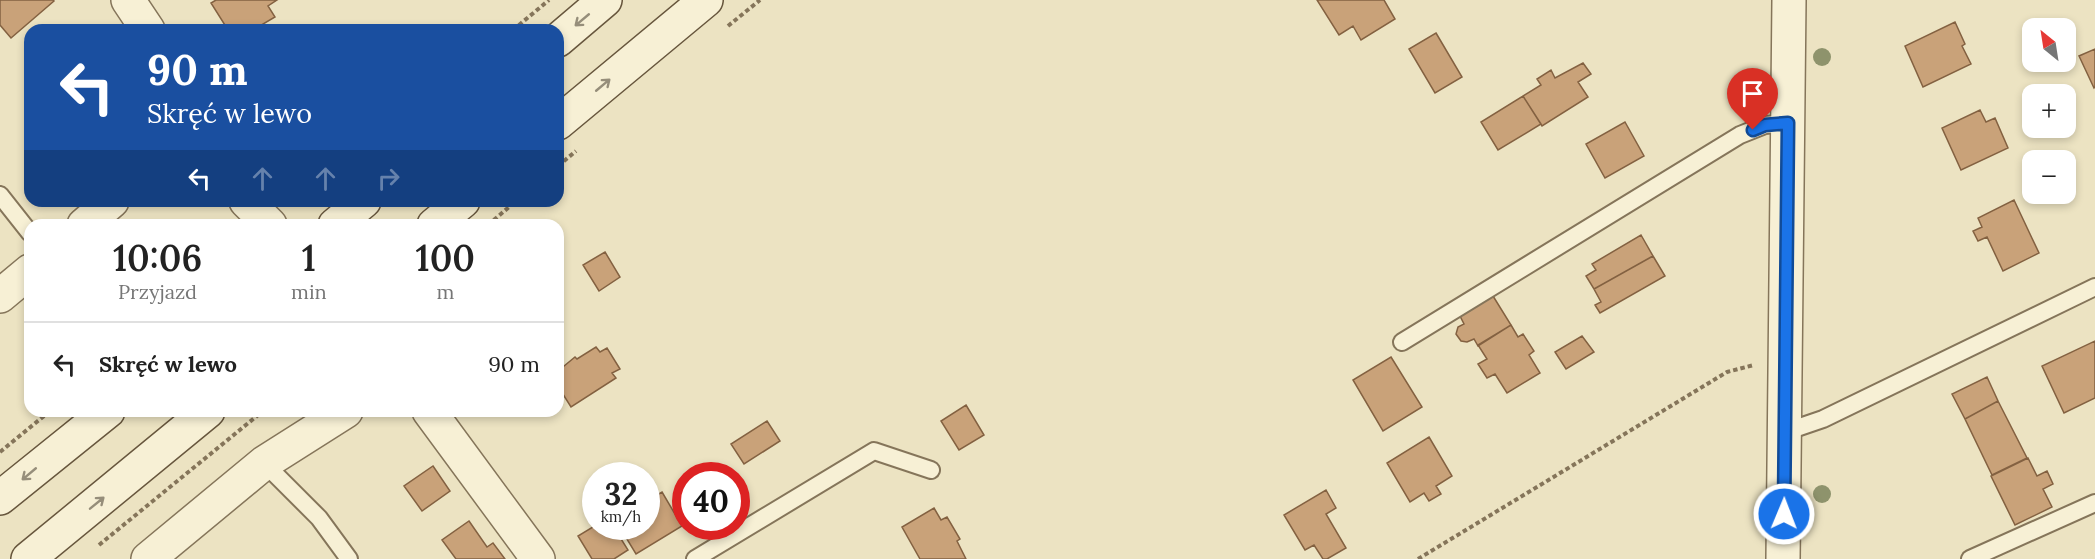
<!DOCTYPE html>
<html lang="pl">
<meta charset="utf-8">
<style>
body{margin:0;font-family:Lora,serif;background:#f2f2f2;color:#222;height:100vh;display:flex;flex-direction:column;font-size:22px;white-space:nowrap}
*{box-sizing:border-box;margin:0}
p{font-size:20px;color:#767676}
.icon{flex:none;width:33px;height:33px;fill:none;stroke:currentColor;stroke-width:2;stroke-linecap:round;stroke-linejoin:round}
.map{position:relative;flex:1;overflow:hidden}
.sheet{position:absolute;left:24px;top:219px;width:540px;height:198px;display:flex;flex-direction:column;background:#fff;border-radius:18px;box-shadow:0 3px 9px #0003}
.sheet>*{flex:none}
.guide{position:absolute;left:24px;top:24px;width:540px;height:183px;border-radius:18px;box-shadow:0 3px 9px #0003;background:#1a4fa0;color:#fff;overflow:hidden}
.needle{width:39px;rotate:330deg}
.tools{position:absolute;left:2022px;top:18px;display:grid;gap:12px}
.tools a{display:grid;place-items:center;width:54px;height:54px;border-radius:12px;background:#fff;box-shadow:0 3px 9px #0003;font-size:30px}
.speed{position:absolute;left:582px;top:462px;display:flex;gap:12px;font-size:30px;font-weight:700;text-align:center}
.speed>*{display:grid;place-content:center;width:78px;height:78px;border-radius:50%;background:#fff;box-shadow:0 3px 9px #0003;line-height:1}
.speed small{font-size:15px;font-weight:400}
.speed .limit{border:9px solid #d22;background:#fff;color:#111}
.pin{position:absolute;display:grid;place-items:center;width:51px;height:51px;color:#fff;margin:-62px -26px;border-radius:50% 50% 50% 0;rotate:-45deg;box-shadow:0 0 6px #0007}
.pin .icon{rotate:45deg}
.me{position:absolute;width:66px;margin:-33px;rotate:1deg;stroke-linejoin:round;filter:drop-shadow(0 0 4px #0008)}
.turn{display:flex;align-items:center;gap:21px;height:126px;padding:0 24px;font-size:27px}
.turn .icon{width:78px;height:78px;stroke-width:2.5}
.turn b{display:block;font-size:42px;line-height:51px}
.lanes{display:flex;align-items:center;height:57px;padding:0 24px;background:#0003;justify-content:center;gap:30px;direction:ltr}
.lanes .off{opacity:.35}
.eta{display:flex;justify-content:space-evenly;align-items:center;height:102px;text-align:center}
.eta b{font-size:36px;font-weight:600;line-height:42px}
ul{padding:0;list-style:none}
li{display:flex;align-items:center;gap:18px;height:84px;padding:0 24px;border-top:2px solid #e0e0e0}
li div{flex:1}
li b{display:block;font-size:22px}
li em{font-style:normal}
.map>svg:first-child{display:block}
.building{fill:#c9a279;stroke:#836141;stroke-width:1.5}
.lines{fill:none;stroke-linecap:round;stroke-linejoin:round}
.service-casing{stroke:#85755a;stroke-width:20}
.minor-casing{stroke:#85755a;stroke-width:36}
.tertiary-casing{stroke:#85755a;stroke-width:36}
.secondary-casing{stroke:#67563d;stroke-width:36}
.path{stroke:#85755a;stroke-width:4;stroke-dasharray:4.5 3;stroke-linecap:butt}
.service{stroke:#f7f0d5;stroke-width:16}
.minor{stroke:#f7f0d5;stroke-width:33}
.tertiary{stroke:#f7f0d5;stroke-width:33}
.secondary{stroke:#f7f0d5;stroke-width:33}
.tree{fill:#8e936c}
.oneway{stroke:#968e7a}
.route-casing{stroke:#114b97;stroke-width:15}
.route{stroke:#1a73e8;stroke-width:10}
</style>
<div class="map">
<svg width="2095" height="559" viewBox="0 0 2095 559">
<rect width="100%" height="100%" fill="#ece3c2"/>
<path class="building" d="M0,0H53L54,1L11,38L0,25Z
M216,0H277L268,6L275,17L253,30H228L211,3Z
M1317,0H1384L1395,19L1361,40L1353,26L1339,35Z
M1955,22L1965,44L1962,46L1971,64L1923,87L1905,46Z
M1436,33L1462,77L1435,93L1409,49Z
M2095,49V87L2094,88L2079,56Z
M1583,63L1591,74L1578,82L1588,97L1542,126L1523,96L1541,85L1537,79L1551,70L1555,78Z
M1523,96L1541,124L1498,150L1481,122Z
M1980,110L1986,122L1995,118L2008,148L1961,170L1942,128Z
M1625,122L1644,156L1605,178L1586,144Z
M2014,200L2039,253L2003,271L1987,237L1978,241L1973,231L1982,227L1978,218Z
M1641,235L1653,256L1594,289L1586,276L1596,270L1592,264Z
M605,252L620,277L599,291L583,265Z
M1653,256L1665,276L1600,313L1595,305L1601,302L1594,289Z
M1493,296L1511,325L1478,346L1474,339L1467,342L1461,341L1456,334L1458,327L1464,324L1460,316Z
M1511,325L1518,337L1523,334L1534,351L1529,355L1540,373L1507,393L1495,374L1487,378L1478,364L1487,359L1478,345Z
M1582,336L1594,352L1566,369L1555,352Z
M2095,341V398L2064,413L2042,366Z
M596,347L600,352L607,348L620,369L612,373L616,378L571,407L561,391L558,393V371L575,357L577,359Z
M1391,357L1422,407L1383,431L1353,380Z
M1987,377L1998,401L1965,419L1952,394Z
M1998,401L2027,458L1992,475L1965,419Z
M966,405L984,435L959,450L941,421Z
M767,421L780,441L744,464L731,444Z
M1429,437L1452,476L1436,486L1441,494L1429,501L1424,493L1410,502L1387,463Z
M2028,458L2037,476L2047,471L2053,484L2043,489L2052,507L2015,525L1991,476Z
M433,466L450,491L422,511L404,486Z
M1326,490L1336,508L1326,514L1346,548L1327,559H1323L1314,545L1305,550L1284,515Z
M662,492L682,526L636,554L619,526H646V502Z
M934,508L941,520L947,517L960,539L957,541L966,559H920L902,527Z
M469,521L487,547L493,543L505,559H456L442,540Z
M596,525V526H613L628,550L614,559H592L578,536Z"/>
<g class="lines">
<g class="service-casing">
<path id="service" d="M0,195L30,233
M1402,342L1740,135L1765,125L1788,123
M1785,432L1823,419L2095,287
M264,463L319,518L349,559
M695,559L874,451L931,470
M1970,559L2095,503"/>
</g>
<g class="minor-casing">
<path id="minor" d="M128,0L148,30
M246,201L270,225
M84,225L112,201
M0,296L30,271
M429,411L538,559
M148,559L264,463L346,411"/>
</g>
<g class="tertiary-casing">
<path id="tertiary" d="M1783,559L1789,0"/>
</g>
<g class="secondary-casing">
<path id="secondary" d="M558,40L605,0
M558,123L706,0
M335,225L364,201
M434,225L463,201
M0,498L108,411
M28,559L208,411"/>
</g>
<path class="path" d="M728,26L760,0
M513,30L549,0
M558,166L576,151
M488,225L516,201
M0,452L50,411
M99,545L263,411
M1418,559L1727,372L1754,365"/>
<use href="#service" class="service"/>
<use href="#minor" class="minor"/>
<use href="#tertiary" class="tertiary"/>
<use href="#secondary" class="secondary"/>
</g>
<g class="tree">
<circle cx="1822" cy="57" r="9"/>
<circle cx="1822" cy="494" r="9"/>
</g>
<defs><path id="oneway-shaft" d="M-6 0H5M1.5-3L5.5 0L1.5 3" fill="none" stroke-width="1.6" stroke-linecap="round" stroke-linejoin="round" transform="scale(1.5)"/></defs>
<g class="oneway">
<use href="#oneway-shaft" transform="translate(582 20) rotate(140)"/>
<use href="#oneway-shaft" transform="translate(603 85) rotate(-40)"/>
<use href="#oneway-shaft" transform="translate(29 474) rotate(140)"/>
<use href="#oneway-shaft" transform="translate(97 503) rotate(-39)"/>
</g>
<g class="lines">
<g class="route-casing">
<path id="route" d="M1753,130L1765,125L1788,123L1784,514"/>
</g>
<use href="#route" class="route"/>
</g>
</svg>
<div class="tools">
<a><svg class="needle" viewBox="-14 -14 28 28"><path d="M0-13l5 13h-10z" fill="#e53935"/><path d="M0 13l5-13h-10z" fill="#767676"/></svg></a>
<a>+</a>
<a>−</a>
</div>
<div class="speed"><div>32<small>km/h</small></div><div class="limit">40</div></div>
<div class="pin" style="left:1753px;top:130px;background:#d93025"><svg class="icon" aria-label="arrive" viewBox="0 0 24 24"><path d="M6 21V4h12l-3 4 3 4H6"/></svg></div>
<svg class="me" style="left:1784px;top:514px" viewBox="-20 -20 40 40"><circle r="17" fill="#1a73e8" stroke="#fff" stroke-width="3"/><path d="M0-11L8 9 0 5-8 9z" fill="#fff"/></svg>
<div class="guide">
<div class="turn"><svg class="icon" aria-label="left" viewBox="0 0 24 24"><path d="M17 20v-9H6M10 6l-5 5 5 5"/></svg><div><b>90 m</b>Skręć w lewo</div></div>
<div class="lanes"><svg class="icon" aria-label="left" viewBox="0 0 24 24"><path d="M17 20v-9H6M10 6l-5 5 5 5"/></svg><svg class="icon off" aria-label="ahead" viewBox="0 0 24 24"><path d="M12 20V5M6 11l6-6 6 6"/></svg><svg class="icon off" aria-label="ahead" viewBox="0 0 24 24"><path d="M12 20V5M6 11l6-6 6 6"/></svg><svg class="icon off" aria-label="right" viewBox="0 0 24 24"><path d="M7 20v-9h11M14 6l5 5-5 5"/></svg></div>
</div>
<section class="sheet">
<div class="eta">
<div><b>10:06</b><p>Przyjazd</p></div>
<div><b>1</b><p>min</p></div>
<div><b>100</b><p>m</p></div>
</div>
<ul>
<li><svg class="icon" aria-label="left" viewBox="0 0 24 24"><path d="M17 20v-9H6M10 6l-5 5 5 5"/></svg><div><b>Skręć w lewo</b></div><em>90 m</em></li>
</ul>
</section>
</div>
